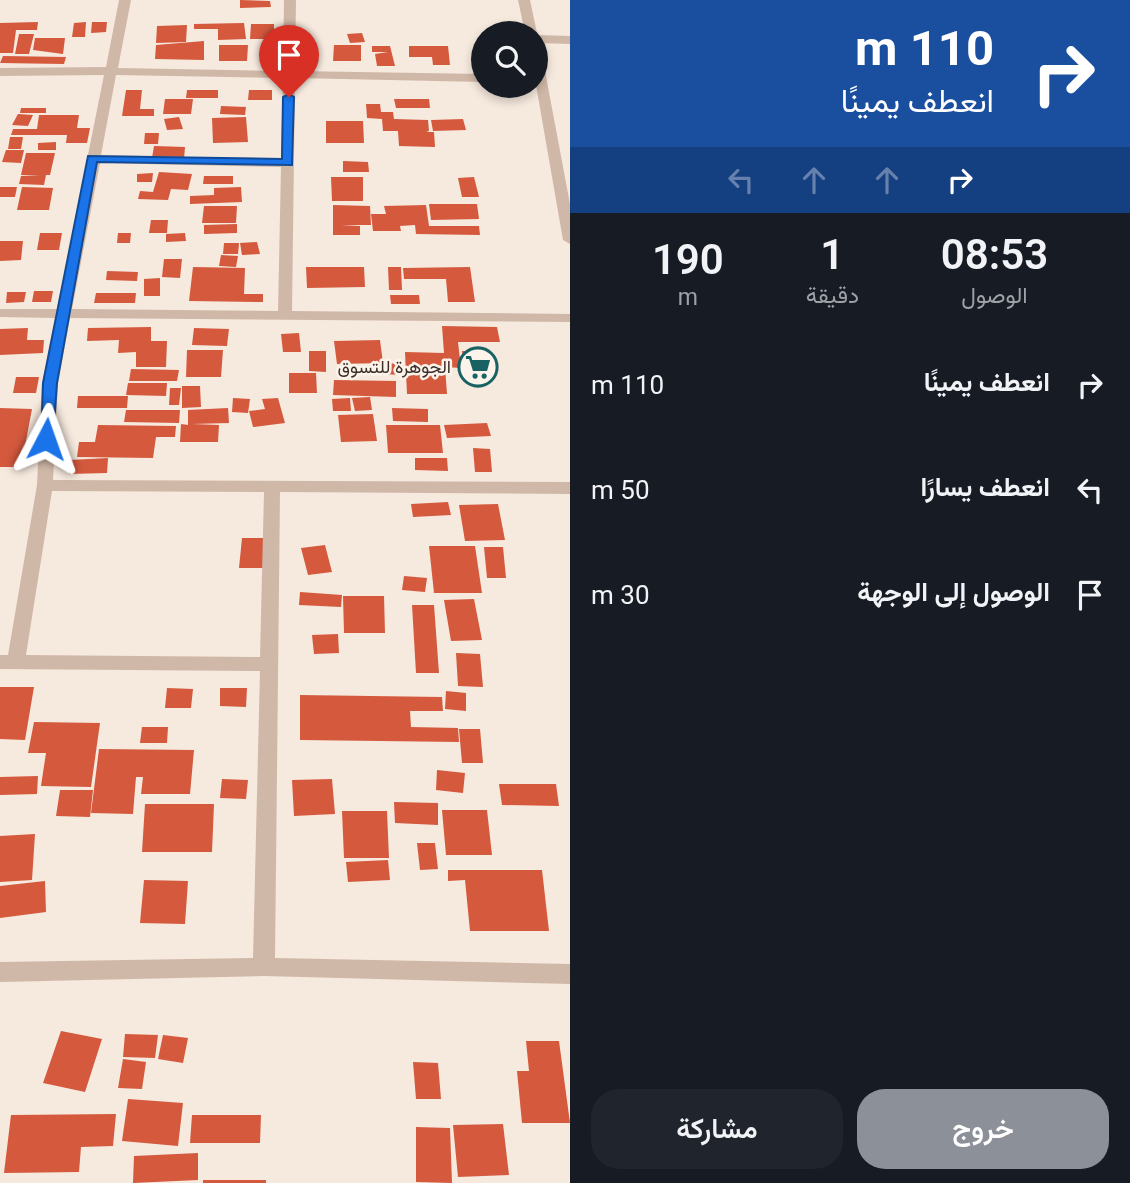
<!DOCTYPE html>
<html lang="ar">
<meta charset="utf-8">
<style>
body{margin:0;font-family:Roboto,Vazirmatn,sans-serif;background:#20242c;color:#f1f3f6;direction:rtl;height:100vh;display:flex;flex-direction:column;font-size:26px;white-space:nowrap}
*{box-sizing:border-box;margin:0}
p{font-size:23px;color:#9ea1a6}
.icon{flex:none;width:38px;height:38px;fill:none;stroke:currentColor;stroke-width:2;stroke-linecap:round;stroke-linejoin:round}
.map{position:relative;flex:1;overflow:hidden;direction:ltr}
.side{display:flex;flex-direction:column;background:#171b24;width:560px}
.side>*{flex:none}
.banner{background:#1a4fa0;color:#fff;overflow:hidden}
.tools{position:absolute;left:471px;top:21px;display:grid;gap:14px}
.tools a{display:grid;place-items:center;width:77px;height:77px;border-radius:50%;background:#171b24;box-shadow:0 4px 10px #0003;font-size:35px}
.pin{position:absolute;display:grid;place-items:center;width:60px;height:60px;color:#fff;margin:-72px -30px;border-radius:50% 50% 50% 0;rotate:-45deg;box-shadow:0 0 7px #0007}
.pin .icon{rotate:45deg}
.me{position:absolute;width:77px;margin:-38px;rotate:4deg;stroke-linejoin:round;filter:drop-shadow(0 0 5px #0008)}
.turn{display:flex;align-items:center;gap:24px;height:147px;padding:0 21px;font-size:32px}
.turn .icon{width:91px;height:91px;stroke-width:2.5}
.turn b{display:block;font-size:49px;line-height:60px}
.lanes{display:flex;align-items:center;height:66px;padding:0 21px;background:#0003;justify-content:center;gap:35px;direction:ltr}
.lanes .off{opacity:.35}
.eta{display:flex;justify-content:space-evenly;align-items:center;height:119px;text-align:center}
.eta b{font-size:42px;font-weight:600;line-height:49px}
.button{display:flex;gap:14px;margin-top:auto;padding:14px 21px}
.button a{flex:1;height:80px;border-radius:28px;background:#8c9099;color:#fff;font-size:28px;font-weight:600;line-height:80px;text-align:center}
.button a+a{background:#20242c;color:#f1f3f6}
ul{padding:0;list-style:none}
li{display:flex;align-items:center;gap:21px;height:105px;padding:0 21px}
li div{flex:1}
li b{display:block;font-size:26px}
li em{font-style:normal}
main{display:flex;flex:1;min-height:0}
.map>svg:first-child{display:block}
.building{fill:#d4593d}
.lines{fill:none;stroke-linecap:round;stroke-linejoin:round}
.minor{fill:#d0b8a8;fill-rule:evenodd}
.tertiary{fill:#d0b8a8;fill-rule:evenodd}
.route{fill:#1a73e8;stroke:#114b97;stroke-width:2}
.labels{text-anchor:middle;stroke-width:5;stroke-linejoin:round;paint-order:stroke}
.poi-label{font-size:18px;fill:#3c2e29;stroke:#fcf4eb;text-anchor:end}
</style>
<main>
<section class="side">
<div class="banner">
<div class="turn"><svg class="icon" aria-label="right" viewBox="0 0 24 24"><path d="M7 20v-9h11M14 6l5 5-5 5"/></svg><div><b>110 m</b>انعطف يمينًا</div></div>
<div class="lanes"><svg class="icon off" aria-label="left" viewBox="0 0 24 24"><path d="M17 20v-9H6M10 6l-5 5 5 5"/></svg><svg class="icon off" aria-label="ahead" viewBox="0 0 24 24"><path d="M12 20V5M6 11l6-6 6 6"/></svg><svg class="icon off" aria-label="ahead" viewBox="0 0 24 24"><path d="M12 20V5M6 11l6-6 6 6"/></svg><svg class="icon" aria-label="right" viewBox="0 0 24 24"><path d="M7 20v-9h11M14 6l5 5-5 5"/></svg></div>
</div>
<div class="eta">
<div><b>08:53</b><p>الوصول</p></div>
<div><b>1</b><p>دقيقة</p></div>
<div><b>190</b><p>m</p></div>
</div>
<ul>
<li><svg class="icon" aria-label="right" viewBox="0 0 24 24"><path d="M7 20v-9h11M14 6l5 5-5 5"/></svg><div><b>انعطف يمينًا</b></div><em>110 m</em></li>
<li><svg class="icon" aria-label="left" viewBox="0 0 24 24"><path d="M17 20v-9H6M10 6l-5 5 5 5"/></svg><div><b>انعطف يسارًا</b></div><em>50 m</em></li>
<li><svg class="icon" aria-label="arrive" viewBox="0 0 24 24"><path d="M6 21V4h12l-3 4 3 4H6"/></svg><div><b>الوصول إلى الوجهة</b></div><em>30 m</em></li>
</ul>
<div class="button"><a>خروج</a><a>مشاركة</a></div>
</section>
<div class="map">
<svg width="570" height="1183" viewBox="0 0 570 1183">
<rect width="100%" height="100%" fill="#f6e9de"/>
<path class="building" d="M240,0L270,1L271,7L240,8Z
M38,22L37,30H16L13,53H0V23Z
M86,22L85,37H72L74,23Z
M92,22H107L106,32L91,33Z
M244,23L246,39L218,40V29H194V24Z
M251,24H274V39H250Z
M187,25L186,42L156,43L157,26Z
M362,33L365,42L350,43L347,34Z
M19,34H34L29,54H15Z
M35,38H65L63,54L33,50Z
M204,41V60L155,59L156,45Z
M219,45H248L247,61H219Z
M334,45H361V61H333Z
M372,46H390L395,66H377L375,54L388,52H372Z
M409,46H448L450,65H433L432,57H409Z
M3,56L66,57L64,64L0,63Z
M126,90H142L140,109H154V116H122Z
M187,90H218V98H186Z
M249,90H272V100H248Z
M165,99H193L191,114H163Z
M394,99H429L430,108H396Z
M366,104H380L381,112H393L394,119L428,120L429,131L426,132H434L435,147L399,146L398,131H383L382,119L367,118Z
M221,106L246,107L245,115L220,114Z
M21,108H46V113H20Z
M18,114L33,115L28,126L12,125Z
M39,115H79L77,128H90L87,143H66L67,135H11L13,129H37Z
M179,117L183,129L167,130L164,119Z
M246,117L248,142L213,143L212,118Z
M463,119L466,130L433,131L431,120Z
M326,121H363L364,143H326Z
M145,133H159L158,144H144Z
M10,137H23L21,149H8Z
M56,142V150H38V143Z
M154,146L185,147L184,159L152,158Z
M6,150H24L21,163L2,162Z
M26,153H55L50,175H46L44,185L19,184L21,176H40L21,175Z
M343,161L368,162L369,172H343Z
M159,172L192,174L188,190L171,189L168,200L138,199L140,191L153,192Z
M153,173L152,182H137V174Z
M204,176H233V184H203Z
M331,177H363V201H332Z
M474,177L479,197H462L458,178Z
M0,187H17L15,197H0Z
M22,187L53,188L49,210H17Z
M241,187L242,202L190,204V196L214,195V188Z
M429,204H477L479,219L431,220Z
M333,205L370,206L371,225H341L360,226V235H333Z
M426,205L429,226H479L480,235L416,234L415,225L400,226L401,231H373L371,214H386L384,206Z
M204,206H237L236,223H202Z
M151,220H168L167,233H149Z
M237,224V233L204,234V225Z
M40,233H62L59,250H37Z
M118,233H131L130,243H117Z
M185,233L186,241L166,242V234Z
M0,241H23L21,260L0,261Z
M257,242L260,254L242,255L240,243Z
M224,243H239L238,254H223Z
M221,255L238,256L236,267L219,266Z
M164,259H182L180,278L162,277Z
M193,267L245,268L244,294H263V302L189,301Z
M306,267H364L365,287L307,288Z
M388,267H401L402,290H389Z
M470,267L475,302H448L446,279H404L403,268Z
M107,271L138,272L137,281L106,280Z
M160,278V296H144V279Z
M34,291H53L51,302H32Z
M7,292H26L24,302L6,303Z
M96,293H136L135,303H94Z
M390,295H419L420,304H391Z
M442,326L497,327L500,342H458L461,368L445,367L447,394H407L405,352L444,353Z
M151,327V341H167L166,367H136V352L118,353L119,340L87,341L88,328Z
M28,328L27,340H44L43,353L0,355V329Z
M194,328L229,329L227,346L192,345Z
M299,333L301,352H283L281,334Z
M380,340L383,363L337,364L334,341Z
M187,350H223L221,377H186Z
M309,351H326V372L309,371Z
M462,351H480L481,368H463Z
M383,363L403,364L402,375L383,374Z
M131,369L179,370L177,381H129Z
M289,373H316L317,393H289Z
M16,377H39L36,393H13Z
M334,380L396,381V397L333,395Z
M128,383H167L166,396L126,395Z
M182,386H200L201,407L182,408Z
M170,388H181L179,405H169Z
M78,396H128L127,408H77Z
M370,397L372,410L355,411L352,398Z
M233,398L250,399L248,413L232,412Z
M278,398L285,423L253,427L249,411L265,409L262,399Z
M350,398L351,411H333L332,399Z
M0,408L32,409L21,467H0Z
M228,408L229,423L192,424L219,425L218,442H180L181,424L188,425V410Z
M392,408L428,409V422L393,421Z
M126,410H180L179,423L124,422Z
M373,414L377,441L341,442L338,415Z
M487,423L491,436L447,438L444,425Z
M98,425L176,426L175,437H156L153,458L77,457L79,442H95Z
M386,425H440L443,453H388Z
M473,448L490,449L492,472H475Z
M108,458L107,473L69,474V460Z
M415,458H447L448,471L415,470Z
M448,502L451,515L413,517L411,504Z
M498,504L505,540L465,541L459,505Z
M242,538H269L268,568H239Z
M325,545L332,572L308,575L301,548Z
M429,546H475L482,593H434Z
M484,547H503L506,578H487Z
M404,576L427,578L425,592L402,590Z
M300,592L342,595L341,607L299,605Z
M343,596H384L385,633H344Z
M474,599L482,640L451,641L444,600Z
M412,605H434L439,673H416Z
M338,634L339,653L314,654L312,635Z
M456,653L480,654L483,687L458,686Z
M0,687H34L25,740L0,739Z
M167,688L193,689L191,708H165Z
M220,688H247L246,707L220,706Z
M446,691L466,693V711L445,709Z
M300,695L442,697L443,711H410L411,727L458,728L459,742L300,740Z
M34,722L100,723L91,787L41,786L46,753H28Z
M142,727H168L167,743H140Z
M459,729H480L483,763H462Z
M99,749L194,750L190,794H141L143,777H136L133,814L91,813Z
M437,770L465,773L463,793L436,790Z
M38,776L37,794L0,795V777Z
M222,779L248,780L246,799L220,798Z
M332,779L335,814L294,816L292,780Z
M499,784H556L559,806L502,805Z
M60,790H93L90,817L56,816Z
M394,802L438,803V825L395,823Z
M145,804H214L212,852H142Z
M442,810H487L492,855H446Z
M342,811H387L389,858H344Z
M35,834L32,880L0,882V836Z
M417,843H435L438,869L420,870Z
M388,860L390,880L348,882L346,862Z
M448,870H542L549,931H470L465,880L448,881Z
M144,880L188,881L185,924L140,923Z
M45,881L46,912L0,918V886Z
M61,1031L102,1039L85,1092L43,1083Z
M125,1034L158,1035L155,1058L123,1057Z
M163,1035L188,1038L183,1063L158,1059Z
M526,1041H559L570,1123H522L517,1071H529Z
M123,1059L146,1062L142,1089L118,1088Z
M413,1062L438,1063L441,1099H416Z
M128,1099L183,1103L178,1146L122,1141Z
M116,1114L113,1146L81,1147L79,1172L4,1173L11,1115Z
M192,1115H261L260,1143H190Z
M503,1124L509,1175L458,1177L453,1125Z
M416,1127L450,1128L452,1183L416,1182Z
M198,1153V1180L133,1183L134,1156Z
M203,1180H266V1183H203Z"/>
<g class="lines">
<path class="minor" d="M119,0H131L118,68L283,71L284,0H296L295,71L483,74V82L295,78L292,311L570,314V322L70,318L58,383L53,480L570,482V494L280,492L275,958L570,964V984L264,976L0,982V962L253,958L260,671L0,669V655H8L37,485L42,383L55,318L0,317V309H57L104,75L0,76V68L106,67ZM116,75L283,78L281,159L101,155ZM100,163L281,167L278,311L72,309ZM52,491L264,492L260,657L26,655Z
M536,35L570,36V44L536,43Z"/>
<path class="tertiary" d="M518,0H530L537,33L536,35L525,33Z
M536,51L542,55L570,204V244L563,240L536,85Z"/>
</g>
<path class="route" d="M289,94L294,97L292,165L97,162L57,383L53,439L51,443H41L43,383L88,156L282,159L283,97Z"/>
<defs>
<g id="supermarket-ring" transform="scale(2.0125)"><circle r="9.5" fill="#fcf4eb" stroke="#186263" stroke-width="1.5"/><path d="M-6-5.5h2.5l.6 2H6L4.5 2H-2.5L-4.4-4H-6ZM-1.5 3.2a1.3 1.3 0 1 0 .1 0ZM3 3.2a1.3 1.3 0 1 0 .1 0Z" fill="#186263"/></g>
</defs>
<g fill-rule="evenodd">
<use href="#supermarket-ring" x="478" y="367"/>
</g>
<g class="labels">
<g class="poi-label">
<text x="451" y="373">الجوهرة للتسوق</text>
</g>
</g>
</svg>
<div class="tools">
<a><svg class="icon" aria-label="search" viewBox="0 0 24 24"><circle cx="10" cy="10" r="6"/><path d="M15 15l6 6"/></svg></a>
</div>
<div class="pin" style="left:289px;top:97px;background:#d93025"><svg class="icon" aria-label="arrive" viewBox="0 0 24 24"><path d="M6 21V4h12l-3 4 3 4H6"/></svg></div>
<svg class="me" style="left:46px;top:439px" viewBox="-20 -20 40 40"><path d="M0-17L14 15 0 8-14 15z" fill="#1a73e8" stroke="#fff" stroke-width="4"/></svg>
</div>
</main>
